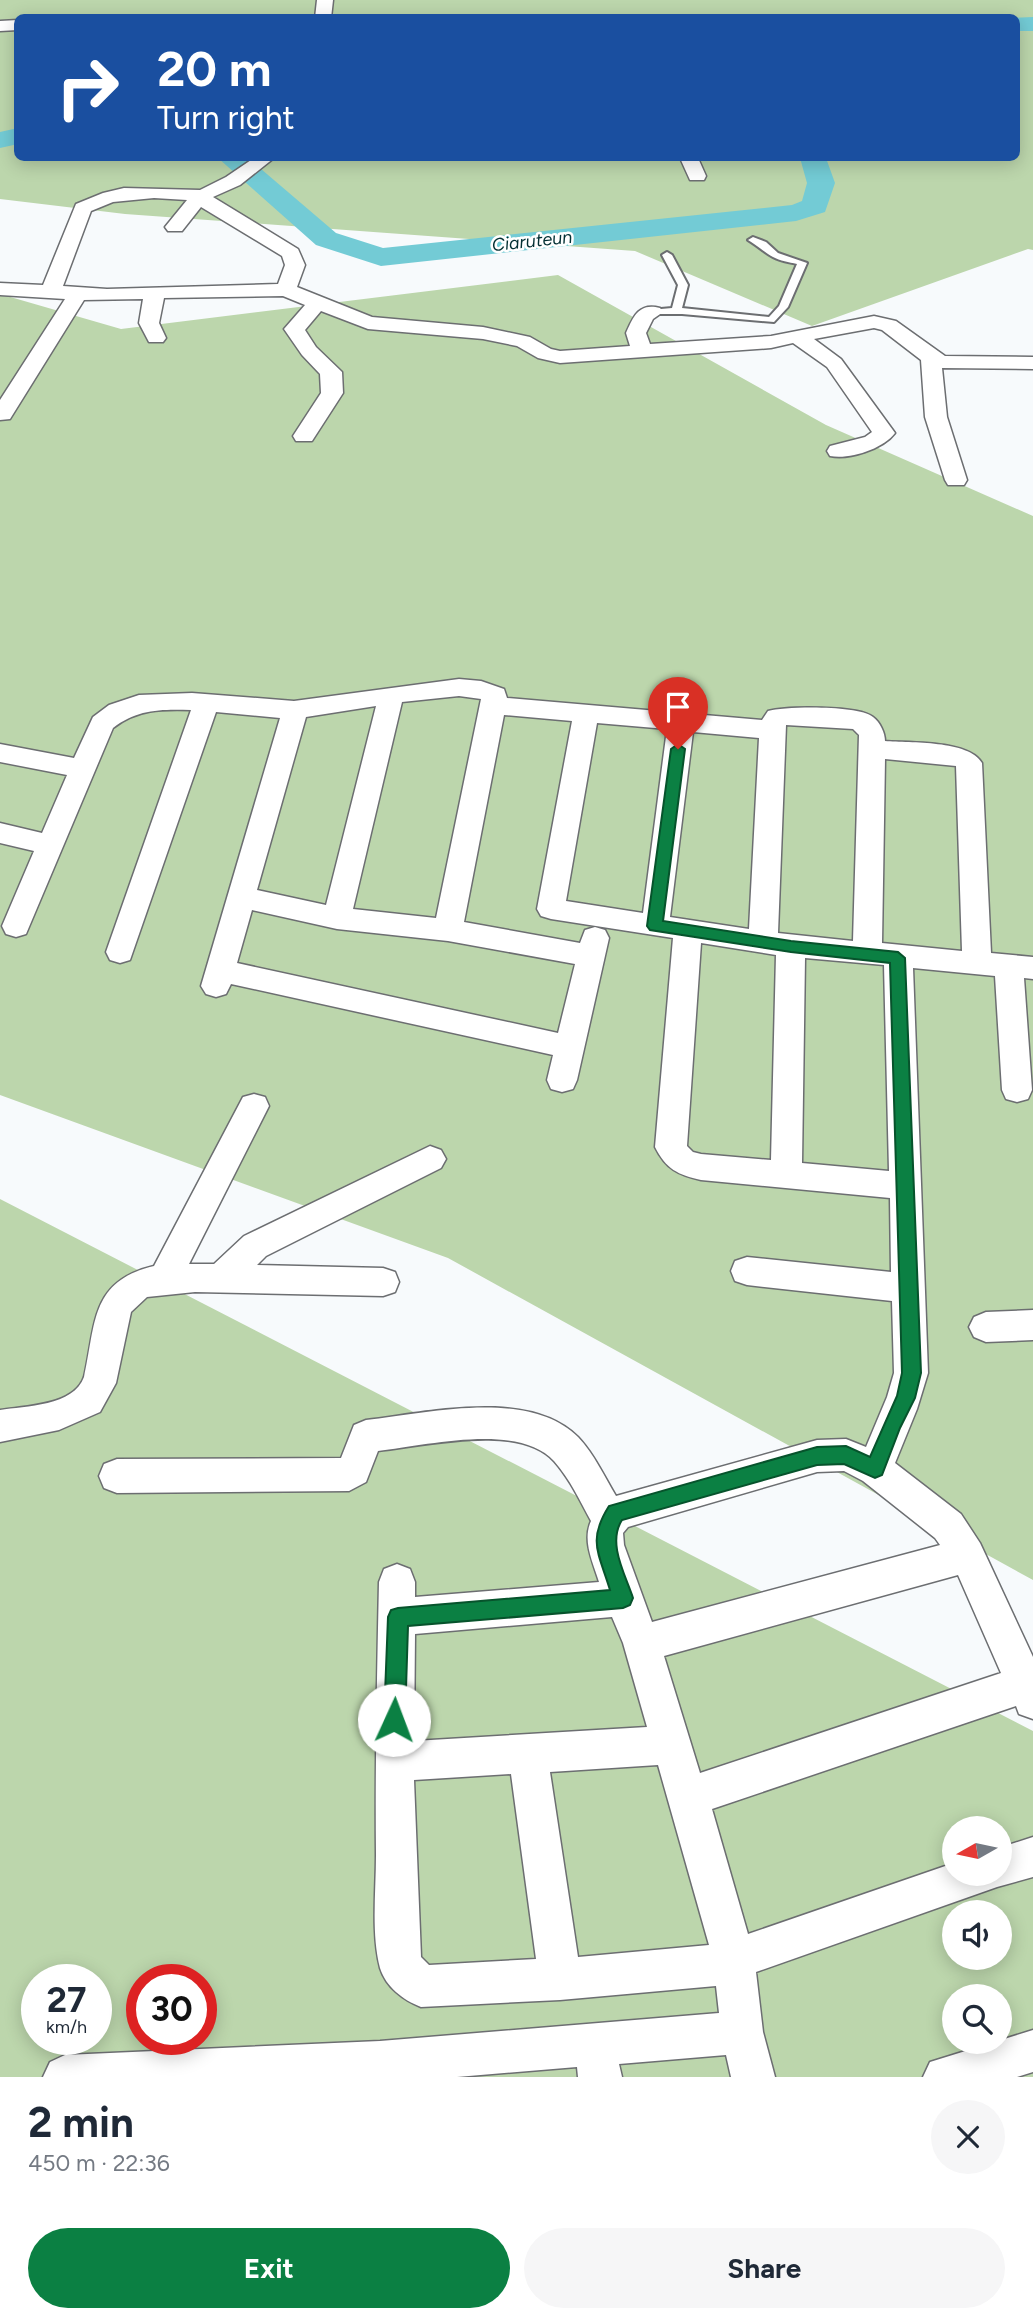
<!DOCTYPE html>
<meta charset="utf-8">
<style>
body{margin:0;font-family:Figtree,sans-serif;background:#f6f6f7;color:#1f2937;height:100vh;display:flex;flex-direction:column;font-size:26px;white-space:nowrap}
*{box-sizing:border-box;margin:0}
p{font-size:23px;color:#747a83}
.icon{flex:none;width:38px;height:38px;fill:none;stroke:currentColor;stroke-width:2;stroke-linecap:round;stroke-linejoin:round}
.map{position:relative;height:2077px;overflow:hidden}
.sheet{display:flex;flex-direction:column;background:#fff;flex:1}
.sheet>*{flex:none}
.hud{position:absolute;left:14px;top:14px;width:1006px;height:147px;border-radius:10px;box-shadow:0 4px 18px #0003;background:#1a4fa0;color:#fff;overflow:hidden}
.needle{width:46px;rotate:261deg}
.buttons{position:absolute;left:942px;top:1816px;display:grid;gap:14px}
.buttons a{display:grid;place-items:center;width:70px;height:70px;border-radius:50%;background:#fff;box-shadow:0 4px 18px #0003;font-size:35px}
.speed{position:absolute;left:21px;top:1964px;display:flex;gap:14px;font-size:35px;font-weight:700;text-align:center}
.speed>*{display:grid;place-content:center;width:91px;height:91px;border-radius:50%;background:#fff;box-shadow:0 4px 18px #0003;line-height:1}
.speed small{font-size:18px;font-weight:400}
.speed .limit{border:10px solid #d22;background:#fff;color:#111}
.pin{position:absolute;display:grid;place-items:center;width:60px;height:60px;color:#fff;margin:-72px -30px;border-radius:50% 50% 50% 0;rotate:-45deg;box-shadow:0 0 7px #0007}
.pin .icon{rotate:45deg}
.me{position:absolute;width:77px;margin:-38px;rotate:2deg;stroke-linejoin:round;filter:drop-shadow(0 0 5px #0008)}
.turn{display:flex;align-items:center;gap:24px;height:147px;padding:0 28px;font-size:32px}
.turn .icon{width:91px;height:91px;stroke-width:2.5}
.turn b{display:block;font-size:49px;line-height:60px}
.round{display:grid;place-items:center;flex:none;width:74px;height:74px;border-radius:37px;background:#f6f6f7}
.summary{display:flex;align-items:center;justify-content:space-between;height:119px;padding:0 28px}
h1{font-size:42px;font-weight:700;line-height:52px}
.cta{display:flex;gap:14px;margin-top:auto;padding:14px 28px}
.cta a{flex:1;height:80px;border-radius:42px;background:#0b8043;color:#fff;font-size:28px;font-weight:700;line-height:80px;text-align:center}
.cta a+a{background:#f6f6f7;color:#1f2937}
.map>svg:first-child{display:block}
.green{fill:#bcd6ac;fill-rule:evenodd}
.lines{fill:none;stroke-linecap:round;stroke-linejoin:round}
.river{fill:#73cbd5;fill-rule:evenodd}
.lane-casing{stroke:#6c6e71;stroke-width:4}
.street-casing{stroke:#6c6e71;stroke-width:3}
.lane{fill:#fff;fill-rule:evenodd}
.street{fill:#fff;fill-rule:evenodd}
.route{fill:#0b8043;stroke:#07532c;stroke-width:2}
.labels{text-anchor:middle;stroke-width:5;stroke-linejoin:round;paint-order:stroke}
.far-water-label{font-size:18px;font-style:italic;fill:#033034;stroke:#fff}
</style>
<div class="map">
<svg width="1033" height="2077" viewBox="0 0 1033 2077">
<rect width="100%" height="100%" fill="#f7fafc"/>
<path class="green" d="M0,0H1033V250L1028,249L812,326L635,251L125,214L0,199ZM18,18H1017V158H18Z
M558,275L826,425L1033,516V1580L448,1258L0,1095V294L121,329Z
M0,1199L1033,1731V2077H0ZM954,1829H999V1874H954ZM954,1913H999V1958H954ZM37,1979H96V2039H37ZM142,1979H201V2039H142ZM954,1997H999V2042H954Z"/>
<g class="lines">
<path class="river" d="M1033,17V31H1017V18H1013Z
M18,128V144L0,148V132Z
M218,158H248L336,233L383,248L792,205L802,201L807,183L800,158H826L835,183L825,212L796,221L381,266L316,245Z"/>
<g class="lane-casing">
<path id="lane" d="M753,237L766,242L778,253L807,263L788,307L774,322L682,314H650V310L672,308L678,285L662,255L667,252L672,255L688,285L682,308L769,317L779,306L797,264C789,262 780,261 773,257C767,254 755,244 748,240Z"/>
</g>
<g class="street-casing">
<path id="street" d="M317,0H333L331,18H315Z
M18,20V30L0,31V21Z
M254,158H274L240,185L213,197L298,249L305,265L297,287L372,317L483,327L530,337L551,349L560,351L630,346L626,333C633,317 639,302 660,308L663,312L653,319L646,333L650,344L771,336L874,316L896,321L945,356L1033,357V369L942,368L947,417L967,480L964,485H948L945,480L925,417L921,360L882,330L874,328L814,339L841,359L895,433C883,449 849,460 830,456L827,451L830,446L865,437L872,432L827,367L793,343L771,348L560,363L538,358L517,346L483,339L368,329L321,311L305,330L316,347L342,372L343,393L312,441H296L293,436L321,393L320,374L302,355L284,329L305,305L283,296L164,298L159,323L166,338L163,342H149L139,323L143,299L84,300L10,419L0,420V400L65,299L0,295V283L43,285L76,204L103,193L124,188L200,190L226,177ZM154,198L187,200L165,227L168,231H182L201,207L282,256L285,265L278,284L107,289L63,286L91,211L113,202Z
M680,158H698L706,176L704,180H690Z
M459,679L481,681L504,689L507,698L762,720L768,711C786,706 859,705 873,717C880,722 885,733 885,741C910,743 969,740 982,763L991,953L1033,957V979L1024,978L1032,1090L1028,1099L1017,1102L1006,1099L1002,1090L995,976L913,968L928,1373L917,1409L895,1463L961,1514L980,1543L1033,1657V1719L1019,1714L1016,1706L712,1809L748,1934L954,1863V1874H999V1848L1033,1837V1877L997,1887L756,1972L763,2032L775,2077H731L726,2055L619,2064L622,2077H578L577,2067L457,2077H43L50,2062L65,2055L380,2041L719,2013L716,1986L560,2000L421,2007C403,2000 386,1987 380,1968C371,1933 376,1891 376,1855C375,1764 377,1673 379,1582L384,1569L397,1564L410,1569L415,1582V1597L599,1582C593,1562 582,1541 591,1521C580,1501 570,1479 554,1461C518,1422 426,1446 378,1451L366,1482L349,1491L117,1493L104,1488L99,1476L104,1464L117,1459L341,1458L354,1425L366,1420C428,1413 529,1388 578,1437C594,1454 604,1476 616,1496L817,1440L846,1439L866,1447L887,1397L894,1373L892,1301L747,1285L735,1281L731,1271L735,1261L747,1257L891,1272L890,1198L701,1180C678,1175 666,1169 655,1147L673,938L551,919L541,916L537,909L572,721L504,715L464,922L580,943L585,930L595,927L605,930L609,938L577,1080L573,1089L562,1092L551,1089L547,1080L553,1055L231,984L226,994L216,997L206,994L201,986L280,718L216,712L130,960L120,963L110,960L106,952L191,710C162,709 137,709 113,728L26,934L16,937L6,934L2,926L34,851L0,843V823L42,833L67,775L0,762V744L74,758L93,717L109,705L139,695L192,693L294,701ZM459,696L481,699L436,918L353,909L402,702ZM376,706L326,905L257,890L306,717ZM597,723L667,729L643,913L566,901ZM786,725L853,729L859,735L853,941L778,933ZM693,732L759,738L749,929L670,917ZM885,759L956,766L962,951L882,943ZM252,910L337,929L448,941L575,964L558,1033L237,963ZM701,943L776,955L771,1160L701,1154L693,1152L687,1146ZM805,958L884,965L889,1171L802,1163ZM844,1471L863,1481L935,1538L940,1545L652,1622L624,1545L623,1533L628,1527L817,1472ZM958,1575L1001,1673L700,1773L664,1656ZM612,1617L623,1643L647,1727L414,1741L415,1634ZM658,1765L709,1945L578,1957L550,1772ZM511,1774L536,1959L429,1965L421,1957L414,1780Z
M254,1094L265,1097L269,1106L189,1264H214L244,1236L430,1146L441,1150L446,1159L441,1168L266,1256L257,1265L383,1268L395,1272L399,1282L395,1292L383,1296L195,1292L147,1297L131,1312L116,1383L100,1412L59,1430L0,1442V1410C25,1406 74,1406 84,1377C96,1324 90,1281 154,1266L243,1097Z
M1033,1310V1340L986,1342L974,1337L969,1327L974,1317L986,1312Z
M1033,2030V2072L1017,2077H923L930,2062Z"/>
</g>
<use href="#lane" class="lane"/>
<use href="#street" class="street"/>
</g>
<path class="route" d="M678,744L685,749L663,921L791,941L898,952L905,958L921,1373L915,1398L900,1428L882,1475L875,1478L844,1464L817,1465L622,1520C607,1543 625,1574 633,1598L630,1605L623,1608L408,1626L405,1720L402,1728L394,1731L387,1728L384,1720L388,1617L391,1610L398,1608L610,1590C599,1553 587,1541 609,1506L817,1447L846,1446L870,1457L897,1396L902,1373L890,963L791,952L650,930L647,926L671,749Z"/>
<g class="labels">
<g class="far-water-label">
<text transform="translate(532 241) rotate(-6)" y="6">Ciaruteun</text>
</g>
</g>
</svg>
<div class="buttons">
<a><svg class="needle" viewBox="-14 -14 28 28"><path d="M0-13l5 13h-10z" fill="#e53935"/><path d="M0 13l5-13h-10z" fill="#747a83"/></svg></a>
<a><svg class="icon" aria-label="sound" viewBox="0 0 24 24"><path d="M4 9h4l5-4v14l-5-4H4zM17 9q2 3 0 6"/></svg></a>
<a><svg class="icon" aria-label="search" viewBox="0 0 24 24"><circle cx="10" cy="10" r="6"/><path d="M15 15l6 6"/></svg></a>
</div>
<div class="speed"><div>27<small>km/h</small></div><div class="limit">30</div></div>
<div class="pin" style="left:678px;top:749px;background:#d93025"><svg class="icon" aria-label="arrive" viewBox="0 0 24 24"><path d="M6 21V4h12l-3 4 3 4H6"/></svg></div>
<svg class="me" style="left:394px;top:1720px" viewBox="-20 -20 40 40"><circle r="19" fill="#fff"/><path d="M0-13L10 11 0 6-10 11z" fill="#0b8043"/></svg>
<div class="hud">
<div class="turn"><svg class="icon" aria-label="right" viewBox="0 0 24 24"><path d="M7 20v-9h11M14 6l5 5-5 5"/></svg><div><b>20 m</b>Turn right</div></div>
</div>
</div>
<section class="sheet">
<div class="summary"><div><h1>2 min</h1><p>450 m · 22:36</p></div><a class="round"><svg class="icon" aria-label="close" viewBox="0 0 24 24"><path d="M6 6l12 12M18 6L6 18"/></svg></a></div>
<div class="cta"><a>Exit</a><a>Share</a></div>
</section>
